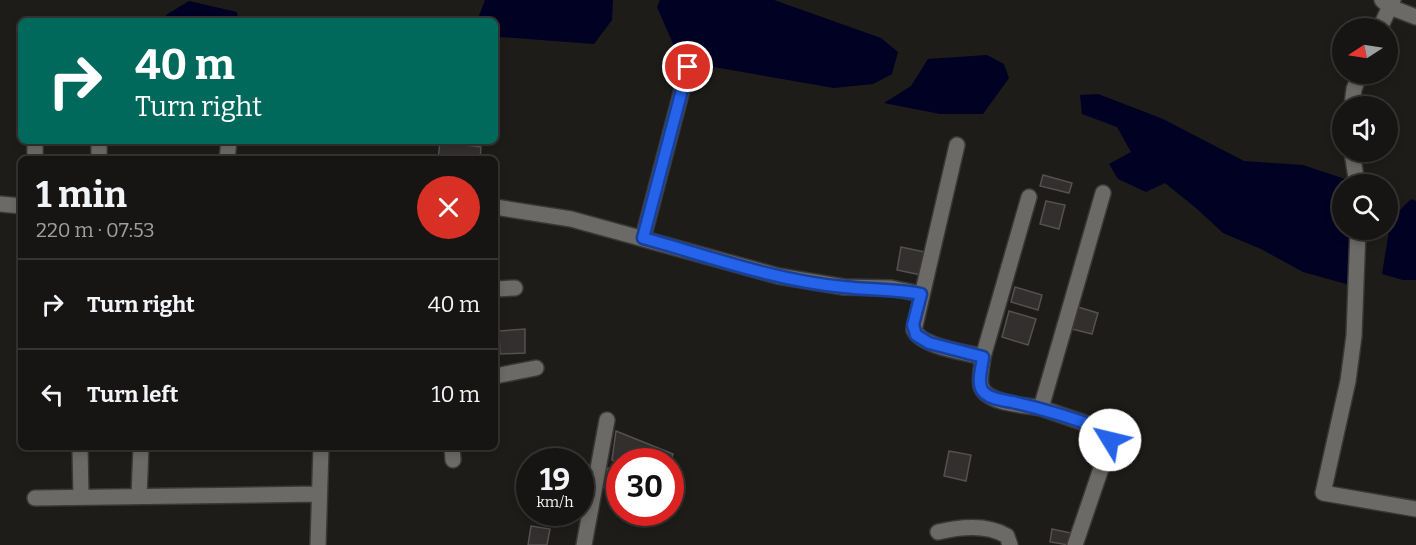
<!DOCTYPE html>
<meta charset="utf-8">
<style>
body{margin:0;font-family:Bitter,serif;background:#232221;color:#f1f3f6;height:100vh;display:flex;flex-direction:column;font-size:22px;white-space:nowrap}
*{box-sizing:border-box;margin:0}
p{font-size:20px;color:#9e9fa0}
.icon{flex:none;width:33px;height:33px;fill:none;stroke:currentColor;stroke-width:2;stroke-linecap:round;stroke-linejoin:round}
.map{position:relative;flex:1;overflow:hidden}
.drawer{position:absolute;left:18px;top:156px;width:480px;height:294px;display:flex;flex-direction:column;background:#161513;border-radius:9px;box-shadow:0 3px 9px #0003,0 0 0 2px #353433}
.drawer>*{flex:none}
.hud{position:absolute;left:18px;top:18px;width:480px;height:126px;border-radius:9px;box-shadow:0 3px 9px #0003,0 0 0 2px #353433;background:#00695c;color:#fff;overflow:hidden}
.needle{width:39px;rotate:258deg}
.tools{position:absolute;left:1332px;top:18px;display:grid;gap:12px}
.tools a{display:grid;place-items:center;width:66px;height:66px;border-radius:50%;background:#161513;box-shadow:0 3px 9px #0003,0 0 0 2px #353433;font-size:30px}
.speed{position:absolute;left:516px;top:448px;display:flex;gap:12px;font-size:30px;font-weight:700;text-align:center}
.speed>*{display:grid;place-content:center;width:78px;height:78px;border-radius:50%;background:#161513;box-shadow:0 3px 9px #0003,0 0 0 2px #353433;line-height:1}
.speed small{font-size:15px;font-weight:400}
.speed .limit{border:9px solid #d22;background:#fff;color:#111}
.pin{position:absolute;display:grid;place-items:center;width:51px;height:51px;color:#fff;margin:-26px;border:3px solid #fff;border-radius:50%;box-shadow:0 2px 6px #0007}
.me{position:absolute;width:66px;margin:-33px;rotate:306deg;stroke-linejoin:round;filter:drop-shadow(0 0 4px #0008)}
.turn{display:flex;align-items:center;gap:21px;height:126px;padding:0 18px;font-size:27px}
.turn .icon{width:78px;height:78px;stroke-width:2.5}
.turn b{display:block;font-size:42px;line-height:51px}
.round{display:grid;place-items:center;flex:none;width:63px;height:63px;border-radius:32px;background:#232221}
.summary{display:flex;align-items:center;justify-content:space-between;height:102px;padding:0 18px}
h1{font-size:36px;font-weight:700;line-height:45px}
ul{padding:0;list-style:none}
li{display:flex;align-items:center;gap:18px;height:90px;padding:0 18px;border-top:2px solid #353433}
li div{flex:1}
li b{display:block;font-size:22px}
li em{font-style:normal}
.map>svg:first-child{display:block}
.water{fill:#000123}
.building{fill:#322f2e;stroke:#545150;stroke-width:1.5}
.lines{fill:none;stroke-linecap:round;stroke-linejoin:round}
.minor-casing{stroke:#393837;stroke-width:18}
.minor{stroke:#6b6a66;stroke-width:15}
.route-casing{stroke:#184099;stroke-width:15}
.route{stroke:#2563eb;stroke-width:10}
</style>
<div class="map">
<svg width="1416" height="545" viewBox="0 0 1416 545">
<rect width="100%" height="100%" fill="#1d1c19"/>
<path class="water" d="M485,0H613L612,20L594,44L500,37L495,35V21H477Z
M660,0H774L881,38L898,52L892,74L873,84L834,88L714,67L674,46L657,7Z
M189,1L237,12L238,21H166V15Z
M987,55L1004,64L1009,78L983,114H940L884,103L911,86L928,59Z
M1098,94L1163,119L1244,161L1303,165L1348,180L1349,184H1342V230H1355L1350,285L1303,272L1261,249L1223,233L1196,208L1165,183L1146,192L1118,179L1109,164L1131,152L1117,127L1082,114L1080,95Z
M1411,199L1416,201V280H1403L1382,274L1391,219Z"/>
<path class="building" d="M440,142L481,147L480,159H438Z
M1043,175L1072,183L1069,193L1040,186Z
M1046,201L1065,205L1059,229L1040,224Z
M901,247L925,252L921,275L897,270Z
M1015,287L1042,295L1038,310L1011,302Z
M1078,307L1098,313L1092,334L1072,329Z
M1009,311L1036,319L1028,345L1002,337Z
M525,329V353L500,354L499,331Z
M616,431L673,454L670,462L620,463L612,460Z
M949,451L971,455L966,481L944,476Z
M580,464L590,465L587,482L580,481Z
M608,468L620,472V492L602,487Z
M531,526L550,529L547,545H528Z
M1052,529L1071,533L1069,545L1050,542Z"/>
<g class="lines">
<g class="minor-casing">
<path id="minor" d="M1382,0L1390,7L1416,17
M1380,28L1393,0
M1352,106L1354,89L1360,74
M957,145L914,330C922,347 965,352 983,357
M1352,152L1357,184
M35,159V141
M99,159V141
M227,159L229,141
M1029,197L983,357C982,366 979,377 981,386C986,404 1025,405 1041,408
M0,204L21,206
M495,207L571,219L778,276L844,287L891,288L921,294
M1358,230L1354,336L1348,381L1323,493L1416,509
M643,238L688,67
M495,289L515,288
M495,376L536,368
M80,447L81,497
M452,447L453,460
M139,496L141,447
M35,498L318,494
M938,532C959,527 987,524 1007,536L1010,545
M318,545L321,447
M584,545L607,420
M1075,545L1107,451L1109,435L1096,427L1041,408L1103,193"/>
</g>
<use href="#minor" class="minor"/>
</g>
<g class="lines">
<g class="route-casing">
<path id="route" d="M688,67L643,238C708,256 776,281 844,287C870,290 895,289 921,294L913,325L916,335L929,343L983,357C982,367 977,381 982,390C988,399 1002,400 1012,402C1044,409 1076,419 1107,431L1110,440"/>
</g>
<use href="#route" class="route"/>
</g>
</svg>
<div class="tools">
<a><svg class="needle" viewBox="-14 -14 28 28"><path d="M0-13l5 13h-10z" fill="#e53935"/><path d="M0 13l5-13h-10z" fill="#9e9fa0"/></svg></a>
<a><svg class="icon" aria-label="sound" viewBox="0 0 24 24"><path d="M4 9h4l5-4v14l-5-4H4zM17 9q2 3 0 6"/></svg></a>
<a><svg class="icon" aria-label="search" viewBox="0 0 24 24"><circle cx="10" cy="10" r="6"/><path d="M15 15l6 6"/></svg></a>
</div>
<div class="speed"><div>19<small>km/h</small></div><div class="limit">30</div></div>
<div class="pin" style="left:688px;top:67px;background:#d93025"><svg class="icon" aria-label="arrive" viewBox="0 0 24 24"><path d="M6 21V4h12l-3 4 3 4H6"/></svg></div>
<svg class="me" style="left:1110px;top:440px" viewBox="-20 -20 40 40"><circle r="19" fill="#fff"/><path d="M0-13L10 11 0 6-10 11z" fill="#2563eb"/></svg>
<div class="hud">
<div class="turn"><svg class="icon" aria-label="right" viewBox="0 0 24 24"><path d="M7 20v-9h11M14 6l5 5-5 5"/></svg><div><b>40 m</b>Turn right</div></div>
</div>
<section class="drawer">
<div class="summary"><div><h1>1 min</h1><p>220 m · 07:53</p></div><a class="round" style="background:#d93025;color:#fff"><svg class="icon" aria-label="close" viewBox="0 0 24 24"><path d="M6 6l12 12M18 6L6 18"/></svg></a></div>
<ul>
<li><svg class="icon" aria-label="right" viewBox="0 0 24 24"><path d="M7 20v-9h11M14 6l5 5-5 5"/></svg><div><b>Turn right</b></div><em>40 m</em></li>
<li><svg class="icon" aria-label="left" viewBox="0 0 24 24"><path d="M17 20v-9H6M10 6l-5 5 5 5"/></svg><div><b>Turn left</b></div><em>10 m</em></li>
</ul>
</section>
</div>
